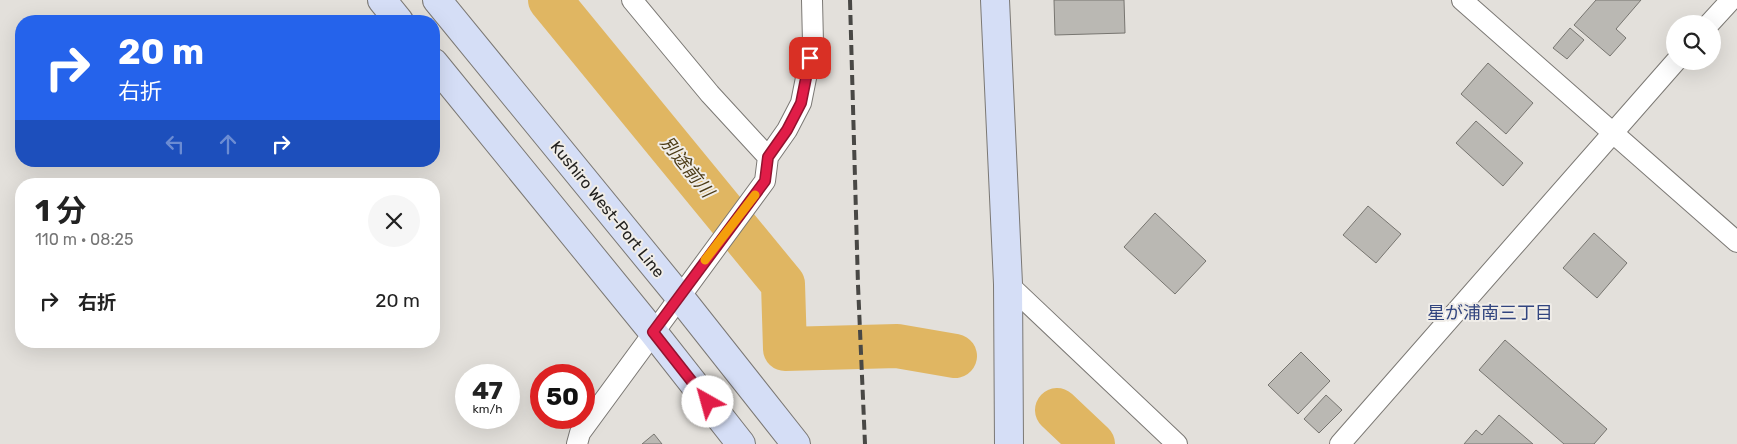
<!DOCTYPE html>
<html lang="ja">
<meta charset="utf-8">
<style>
body{margin:0;font-family:Rubik,"Noto Sans JP",sans-serif;background:#f6f6f6;color:#222;height:100vh;display:flex;flex-direction:column;font-size:19px;white-space:nowrap}
*{box-sizing:border-box;margin:0}
p{font-size:16px;color:#767676}
.icon{flex:none;width:28px;height:28px;fill:none;stroke:currentColor;stroke-width:2;stroke-linecap:round;stroke-linejoin:round}
.map{position:relative;flex:1;overflow:hidden}
.panel{position:absolute;left:15px;top:178px;width:425px;height:170px;display:flex;flex-direction:column;background:#fff;border-radius:20px;box-shadow:0 5px 20px #0002}
.panel>*{flex:none}
.hud{position:absolute;left:15px;top:15px;width:425px;height:152px;border-radius:20px;box-shadow:0 5px 20px #0002;background:#2563eb;color:#fff;overflow:hidden}
.fabs{position:absolute;left:1666px;top:15px;display:grid;gap:10px}
.fabs a{display:grid;place-items:center;width:55px;height:55px;border-radius:50%;background:#fff;box-shadow:0 5px 20px #0002;font-size:25px}
.speed{position:absolute;left:455px;top:364px;display:flex;gap:10px;font-size:25px;font-weight:700;text-align:center}
.speed>*{display:grid;place-content:center;width:65px;height:65px;border-radius:50%;background:#fff;box-shadow:0 5px 20px #0002;line-height:1}
.speed small{font-size:12px;font-weight:400}
.speed .limit{border:8px solid #d22;background:#fff;color:#111}
.pin{position:absolute;display:grid;place-items:center;width:42px;height:42px;color:#fff;margin:-21px;border-radius:10px;box-shadow:0 2px 8px #0006}
.me{position:absolute;width:55px;margin:-28px;rotate:322deg;stroke-linejoin:round;filter:drop-shadow(0 0 4px #0008)}
.turn{display:flex;align-items:center;gap:18px;height:105px;padding:0 20px;font-size:22px}
.turn .icon{width:65px;height:65px;stroke-width:2.5}
.turn b{display:block;font-size:35px;line-height:42px}
.lanes{display:flex;align-items:center;height:48px;padding:0 20px;background:#0003;justify-content:center;gap:25px;direction:ltr}
.lanes .off{opacity:.35}
.round{display:grid;place-items:center;flex:none;width:52px;height:52px;border-radius:26px;background:#f6f6f6}
.head{display:flex;align-items:center;justify-content:space-between;height:85px;padding:0 20px}
h1{font-size:30px;font-weight:700;line-height:38px}
ul{padding:0;list-style:none}
li{display:flex;align-items:center;gap:15px;height:75px;padding:0 20px}
li div{flex:1}
li b{display:block;font-size:19px}
li em{font-style:normal}
.map>svg:first-child{display:block}
.lines{fill:none;stroke-linecap:round;stroke-linejoin:round}
.river{stroke:#e0b662;stroke-width:44}
.building{fill:#bab8b3;stroke:#777570}
.street-casing{stroke:#7b7874;stroke-width:22}
.secondary-casing{stroke:#7b7874;stroke-width:30}
.street{stroke:#fff;stroke-width:20}
.secondary{stroke:#d5def6;stroke-width:28}
.rail{stroke:#494845;stroke-width:4;stroke-dasharray:10 5;stroke-linecap:butt}
.route-casing{stroke:#92132f;stroke-width:12}
.route{stroke:#e11d48;stroke-width:9}
.slow{stroke:#f59e0b;stroke-width:9}
.labels{text-anchor:middle;stroke-width:4;stroke-linejoin:round;paint-order:stroke}
.street-label{font-size:16px;fill:#22211f;stroke:#f0ede8}
.water-label{font-size:18px;font-style:italic;fill:#4c3b16;stroke:#f0ede8}
.neighbourhood-label{font-size:18px;fill:#32457f;stroke:#f0ede8}
</style>
<div class="map">
<svg width="1737" height="444" viewBox="0 0 1737 444">
<rect width="100%" height="100%" fill="#e3e0db"/>
<g class="lines">
<path class="river" d="M550,0L783,284L785,349L897,346L955,356
M1057,410L1093,444"/>
</g>
<path class="building" d="M1054,0H1124L1125,33L1055,35Z
M1596,0H1641L1616,29L1626,38L1610,56L1574,25Z
M1570,28L1584,40L1567,59L1553,48Z
M1488,63L1533,103L1506,134L1461,94Z
M1476,121L1523,163L1503,186L1456,143Z
M1368,206L1401,234L1376,263L1343,235Z
M1155,213L1206,261L1175,294L1124,247Z
M1594,233L1627,263L1597,298L1563,268Z
M1505,340L1607,429L1594,444H1564L1479,370Z
M1301,352L1330,381L1298,414L1268,385Z
M1326,395L1342,410L1319,433L1304,419Z
M1499,415L1533,444H1464L1476,430L1482,435Z
M654,434L662,444H642Z"/>
<g class="lines">
<g class="street-casing">
<path id="street" d="M632,0L710,94L768,157L787,130L801,103L813,43L812,0
M1462,0L1737,242
M1709,24L1731,0
M1008,284L1177,444
M577,444L580,433L765,181L768,157
M1340,444L1676,61"/>
</g>
<g class="secondary-casing">
<path id="secondary" d="M382,0L399,21
M437,0L679,296L796,444
M995,0L1008,284L1009,444
M434,63L653,332L741,444"/>
</g>
<use href="#street" class="street"/>
<use href="#secondary" class="secondary"/>
<path class="rail" d="M850,0L858,285L865,444"/>
</g>
<g class="lines">
<g class="route-casing">
<path id="route" d="M708,402L653,332L765,181L768,157L787,130L801,103L810,58"/>
</g>
<use href="#route" class="route"/>
<path class="slow" d="M705,260L755,195"/>
</g>
<g class="labels">
<g class="street-label">
<text transform="translate(608 209) rotate(51)" y="6">Kushiro West-Port Line</text>
</g>
<g class="water-label">
<text transform="translate(687 167) rotate(51)" y="6">別途前川</text>
</g>
<g class="neighbourhood-label">
<text x="1490" y="319">星が浦南三丁目</text>
</g>
</g>
</svg>
<div class="fabs">
<a><svg class="icon" aria-label="search" viewBox="0 0 24 24"><circle cx="10" cy="10" r="6"/><path d="M15 15l6 6"/></svg></a>
</div>
<div class="speed"><div>47<small>km/h</small></div><div class="limit">50</div></div>
<div class="pin" style="left:810px;top:58px;background:#d93025"><svg class="icon" aria-label="arrive" viewBox="0 0 24 24"><path d="M6 21V4h12l-3 4 3 4H6"/></svg></div>
<svg class="me" style="left:708px;top:402px" viewBox="-20 -20 40 40"><circle r="19" fill="#fff"/><path d="M0-13L10 11 0 6-10 11z" fill="#e11d48"/></svg>
<div class="hud">
<div class="turn"><svg class="icon" aria-label="right" viewBox="0 0 24 24"><path d="M7 20v-9h11M14 6l5 5-5 5"/></svg><div><b>20 m</b>右折</div></div>
<div class="lanes"><svg class="icon off" aria-label="left" viewBox="0 0 24 24"><path d="M17 20v-9H6M10 6l-5 5 5 5"/></svg><svg class="icon off" aria-label="ahead" viewBox="0 0 24 24"><path d="M12 20V5M6 11l6-6 6 6"/></svg><svg class="icon" aria-label="right" viewBox="0 0 24 24"><path d="M7 20v-9h11M14 6l5 5-5 5"/></svg></div>
</div>
<section class="panel">
<div class="head"><div><h1>1 分</h1><p>110 m · 08:25</p></div><a class="round"><svg class="icon" aria-label="close" viewBox="0 0 24 24"><path d="M6 6l12 12M18 6L6 18"/></svg></a></div>
<ul>
<li><svg class="icon" aria-label="right" viewBox="0 0 24 24"><path d="M7 20v-9h11M14 6l5 5-5 5"/></svg><div><b>右折</b></div><em>20 m</em></li>
</ul>
</section>
</div>
